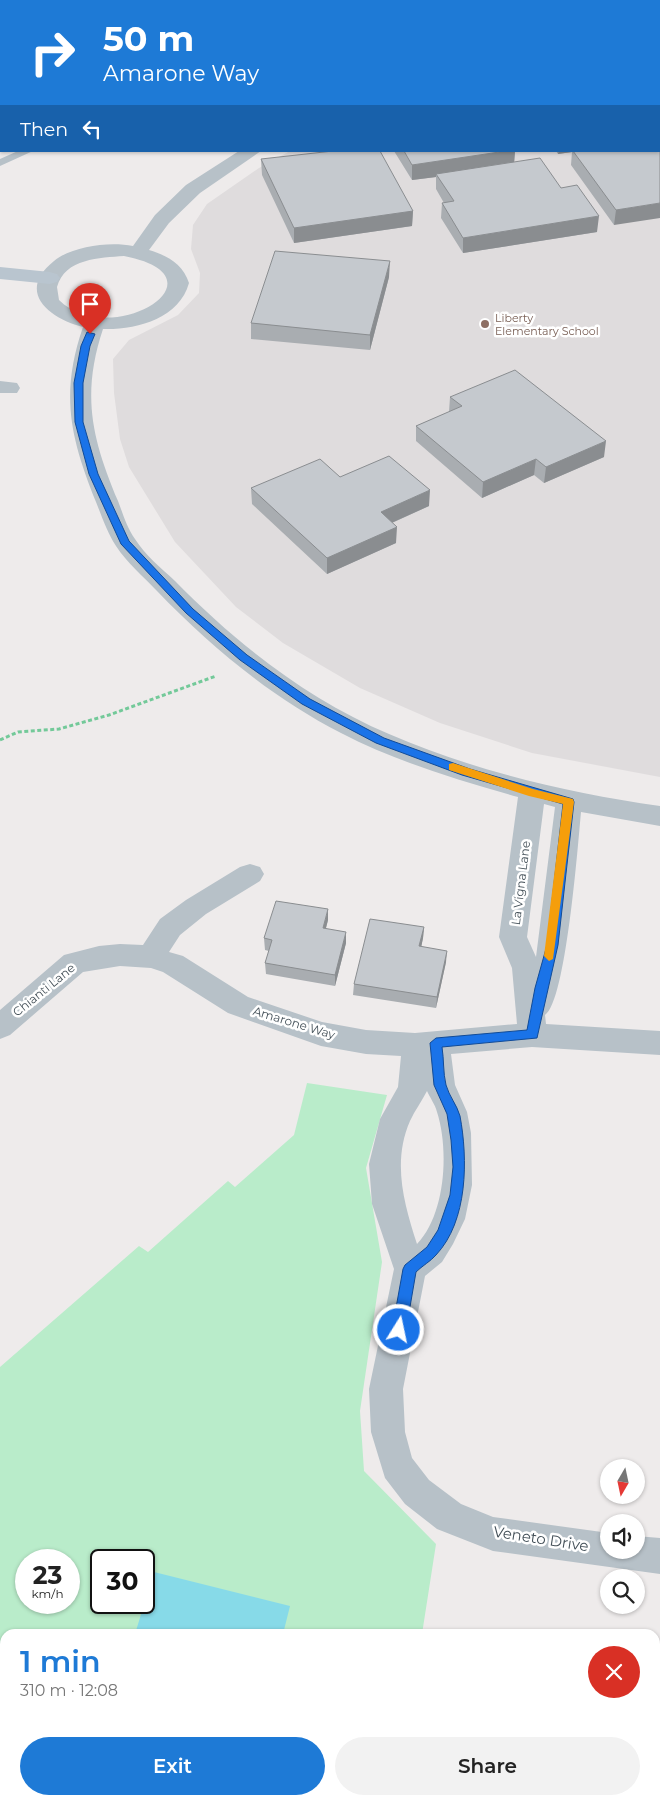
<!DOCTYPE html>
<meta charset="utf-8">
<style>
body{margin:0;font-family:Montserrat,sans-serif;background:#f2f2f2;color:#222;height:100vh;display:flex;flex-direction:column;font-size:19px;white-space:nowrap}
*{box-sizing:border-box;margin:0}
p{font-size:16px;color:#767676}
.icon{flex:none;width:28px;height:28px;fill:none;stroke:currentColor;stroke-width:2;stroke-linecap:round;stroke-linejoin:round}
.map{position:relative;flex:1;overflow:hidden}
.details{position:absolute;left:0px;top:1629px;width:660px;height:176px;display:flex;flex-direction:column;background:#fff;border-radius:15px 15px 0 0;box-shadow:0 1px 4px #0004}
.details>*{flex:none}
.banner{position:absolute;left:0px;top:0px;width:660px;height:152px;box-shadow:0 1px 4px #0004;background:#1e7ad6;color:#fff;overflow:hidden}
.needle{width:32px;rotate:189deg}
.fabs{position:absolute;left:600px;top:1459px;display:grid;gap:10px}
.fabs a{display:grid;place-items:center;width:45px;height:45px;border-radius:50%;background:#fff;box-shadow:0 1px 4px #0004;font-size:25px}
.speed{position:absolute;left:15px;top:1549px;display:flex;gap:10px;font-size:25px;font-weight:700;text-align:center}
.speed>*{display:grid;place-content:center;width:65px;height:65px;border-radius:50%;background:#fff;box-shadow:0 1px 4px #0004;line-height:1}
.speed small{font-size:12px;font-weight:400}
.speed .limit{border:2px solid #111;border-radius:8px;background:#fff;color:#111}
.pin{position:absolute;display:grid;place-items:center;width:42px;height:42px;color:#fff;margin:-51px -21px;border-radius:50% 50% 50% 0;rotate:-45deg;box-shadow:0 0 5px #0007}
.pin .icon{rotate:45deg}
.me{position:absolute;width:55px;margin:-28px;rotate:10deg;stroke-linejoin:round;filter:drop-shadow(0 0 4px #0008)}
.turn{display:flex;align-items:center;gap:18px;height:105px;padding:0 20px;font-size:22px}
.turn .icon{width:65px;height:65px;stroke-width:2.5}
.turn b{display:block;font-size:35px;line-height:42px}
.then{display:flex;align-items:center;height:48px;padding:0 20px;background:#0003;gap:10px;font-size:19px}
.round{display:grid;place-items:center;flex:none;width:52px;height:52px;border-radius:26px;background:#f2f2f2}
.overview{display:flex;align-items:center;justify-content:space-between;height:85px;padding:0 20px}
h1{font-size:30px;font-weight:600;line-height:38px;color:#1e7ad6}
.cta{display:flex;gap:10px;margin-top:auto;padding:10px 20px}
.cta a{flex:1;height:58px;border-radius:30px;background:#1e7ad6;color:#fff;font-size:20px;font-weight:600;line-height:58px;text-align:center}
.cta a+a{background:#f2f2f2;color:#222}
.map>svg:first-child{display:block}
.education{fill:#dfdcdd}
.green{fill:#b9ecca;fill-rule:evenodd}
.water{fill:#87dae8}
.lines{fill:none;stroke-linecap:round;stroke-linejoin:round}
.path{stroke:#73c999;stroke-width:3;stroke-dasharray:4 2.5;stroke-linecap:butt}
.lane{fill:#b7c1c8;fill-rule:evenodd}
.street{fill:#b7c1c8;fill-rule:evenodd}
.secondary{fill:#b9c5cf;fill-rule:evenodd}
.wall{fill:#a9adb1}
.shaded-wall{fill:#8a8d90}
.building{fill:#c5c9ce;stroke:#8a8d90}
.route{fill:#1a73e8;stroke:#114b97}
.slow{fill:#f59e0b}
.education-dot{fill:#8d6e63;stroke:#fff;stroke-width:2}
.labels{text-anchor:middle;stroke-width:5;stroke-linejoin:round;paint-order:stroke}
.far-education-label{font-size:11px;fill:#785e54;stroke:#fff;text-anchor:start}
.street-label{font-size:12px;fill:#445058;stroke:#fff}
.near-street-label{font-size:15px;fill:#445058;stroke:#fff}
</style>
<div class="map">
<svg width="660" height="1804" viewBox="0 0 660 1804">
<rect width="100%" height="100%" fill="#eeebeb"/>
<path class="education" d="M660,75V777L532,753L440,723L360,688L283,643L236,607L175,542L129,467L120,439L114,393L113,359L129,340L178,315L199,293L200,273L191,249L193,225L207,204L259,168L290,151H659Z"/>
<path class="green" d="M307,1083L387,1095L366,1168L382,1262L360,1411L364,1471L436,1544L422,1634H5V1704L0,1702V1367L139,1246L148,1252L228,1181L235,1187L294,1135ZM26,1560H69V1602H26ZM101,1560H144V1602H101Z
M219,1800H395L394,1804H231Z"/>
<path class="water" d="M154,1572L290,1606L283,1634H135Z"/>
<g class="lines">
<path class="path" d="M0,740L18,732L59,729L109,715L216,676"/>
<path class="lane" d="M156,0H166L167,1H157Z
M0,53H1V59H0Z
M0,91H1V98H0Z
M18,151H33L0,166V159Z"/>
<path class="street" d="M659,59H660V69H659Z
M239,151H261L200,193L169,223L149,250C168,256 183,264 189,283C179,319 136,330 103,329C81,395 92,439 118,501C123,514 127,528 135,539C145,555 161,568 175,581C237,644 307,699 389,734C475,771 567,793 660,806V826L581,812C578,844 566,1002 545,1015L546,1024L660,1031V1055L532,1047L451,1054L455,1085L467,1112L471,1133L472,1185L465,1219L453,1244L442,1262L425,1276L403,1389L405,1432L412,1458L429,1480L461,1504L493,1517L609,1533V1550H636V1536L660,1538V1574L493,1551L437,1529L405,1504L385,1478L371,1432L369,1389L394,1269L372,1204L369,1164L380,1119L398,1087L401,1056L366,1054L321,1046L228,1013L163,972L151,968L120,966L83,972L10,1035L0,1039V1010L64,955L99,946L120,944L143,945L160,919L186,900L240,867L250,864L260,867L264,874L260,881L206,914L180,935L169,952L183,956L248,997L322,1022L366,1030L415,1033L517,1024L512,968L499,937L518,797C458,780 397,762 341,733C271,697 211,647 157,591C143,576 127,563 116,546C107,532 102,517 96,502C70,437 60,394 83,327C50,319 15,292 54,261C72,246 110,241 133,246L155,215L186,185ZM124,256C232,277 111,351 59,300L57,287C65,258 100,258 124,256ZM544,804L555,807L536,957L527,937ZM427,1091C430,1098 435,1104 437,1112C449,1149 446,1214 417,1244C404,1204 392,1162 410,1121C415,1110 422,1101 427,1091Z
M0,381L17,383L20,388L17,393H0Z"/>
<path class="secondary" d="M0,267L50,272L57,274L60,278L57,282L50,284L0,279Z"/>
</g>
<path class="wall" d="M394,151H515L514,162L561,188L597,232L463,253L441,218L442,203H444L436,189V177L412,180Z
M556,151H659L614,225L571,165L572,152L558,154Z
M261,159L413,211L412,226L294,243L262,175Z
M389,277L370,350L251,339V323Z
M450,397L604,457L544,483L534,475L482,498L416,441V426L449,412Z
M340,477L429,506L392,523L396,543L327,574L252,504L251,488Z
M328,920L326,928L346,943L335,986L266,974L265,963L269,951L265,950L264,938Z
M424,927L423,938L421,947L446,962L436,1008L353,995L354,984Z"/>
<path class="shaded-wall" d="M506,151H515L514,165L436,174V177L412,180V165Z
M559,151H572V152L558,154Z
M660,203V218L614,225L616,210Z
M413,211L412,226L294,243V228Z
M599,216L597,232L463,253V238Z
M390,261L389,277L370,350V335Z
M606,441L604,457L544,483L546,467Z
M536,459L534,475L482,498L483,482Z
M430,490L429,506L380,528L381,512Z
M397,527L396,543L327,574V558Z
M328,909V920L323,939V928Z
M424,927L423,938L419,958V946Z
M346,932V943L335,986V975Z
M447,951L446,962L436,1008L437,997Z"/>
<path class="building" d="M660,136V203L616,210L573,151H659V137Z
M333,151H380L413,211L294,228L261,159Z
M404,151H506L412,165Z
M540,158L561,188L577,185L599,216L463,238L442,203L454,201L436,174Z
M275,251L390,261L370,335L251,323Z
M515,370L606,441L546,467L536,459L483,482L416,426L462,406L450,397Z
M389,456L430,490L381,512L397,527L327,558L251,488L320,459L340,477Z
M276,901L328,909L323,928L346,932L335,975L265,963L272,940L264,938Z
M370,919L424,927L419,946L447,951L437,997L354,984Z"/>
<path class="route" d="M87,332L95,334L90,346L83,383V422L98,474L129,541L193,609L247,655L310,699L384,738L470,769L573,799L574,802L558,945L537,1038L442,1047C444,1059 443,1073 446,1085C449,1096 457,1105 460,1116C468,1159 468,1221 436,1255C431,1261 422,1266 416,1272L406,1330L404,1334L399,1336L394,1334L392,1330L403,1269L405,1265L427,1247L438,1230L450,1195L453,1167L451,1140L447,1114L434,1085L430,1043L436,1038L527,1030L535,988L547,945L563,804L462,775L376,743L302,704L240,660L186,613L121,544L89,474L75,422L74,383L81,346Z"/>
<path class="slow" d="M453,763L533,789L573,799L574,802L553,959L549,961L544,956L563,804L529,796L449,770V764Z"/>
<circle class="education-dot" cx="485" cy="324" r="5"/>
<g class="labels">
<g class="far-education-label">
<text x="495" y="322">Liberty<tspan x="495" dy="13">Elementary School</tspan></text>
</g>
<g class="street-label">
<text transform="translate(521 883) rotate(-83)" y="4">La Vigna Lane</text>
<text transform="translate(44 990) rotate(-39)" y="4">Chianti Lane</text>
<text transform="translate(294 1023) rotate(17)" y="4">Amarone Way</text>
</g>
<g class="near-street-label">
<text transform="translate(541 1539) rotate(9)" y="5">Veneto Drive</text>
</g>
</g>
</svg>
<div class="fabs">
<a><svg class="needle" viewBox="-14 -14 28 28"><path d="M0-13l5 13h-10z" fill="#e53935"/><path d="M0 13l5-13h-10z" fill="#767676"/></svg></a>
<a><svg class="icon" aria-label="sound" viewBox="0 0 24 24"><path d="M4 9h4l5-4v14l-5-4H4zM17 9q2 3 0 6"/></svg></a>
<a><svg class="icon" aria-label="search" viewBox="0 0 24 24"><circle cx="10" cy="10" r="6"/><path d="M15 15l6 6"/></svg></a>
</div>
<div class="speed"><div>23<small>km/h</small></div><div class="limit">30</div></div>
<div class="pin" style="left:90px;top:334px;background:#d93025"><svg class="icon" aria-label="arrive" viewBox="0 0 24 24"><path d="M6 21V4h12l-3 4 3 4H6"/></svg></div>
<svg class="me" style="left:399px;top:1330px" viewBox="-20 -20 40 40"><circle r="17" fill="#1a73e8" stroke="#fff" stroke-width="3"/><path d="M0-11L8 9 0 5-8 9z" fill="#fff"/></svg>
<div class="banner">
<div class="turn"><svg class="icon" aria-label="right" viewBox="0 0 24 24"><path d="M7 20v-9h11M14 6l5 5-5 5"/></svg><div><b>50 m</b>Amarone Way</div></div>
<div class="then">Then<svg class="icon" aria-label="left" viewBox="0 0 24 24"><path d="M17 20v-9H6M10 6l-5 5 5 5"/></svg></div>
</div>
<section class="details">
<div class="overview"><div><h1>1 min</h1><p>310 m · 12:08</p></div><a class="round" style="background:#d93025;color:#fff"><svg class="icon" aria-label="close" viewBox="0 0 24 24"><path d="M6 6l12 12M18 6L6 18"/></svg></a></div>
<div class="cta"><a>Exit</a><a>Share</a></div>
</section>
</div>
